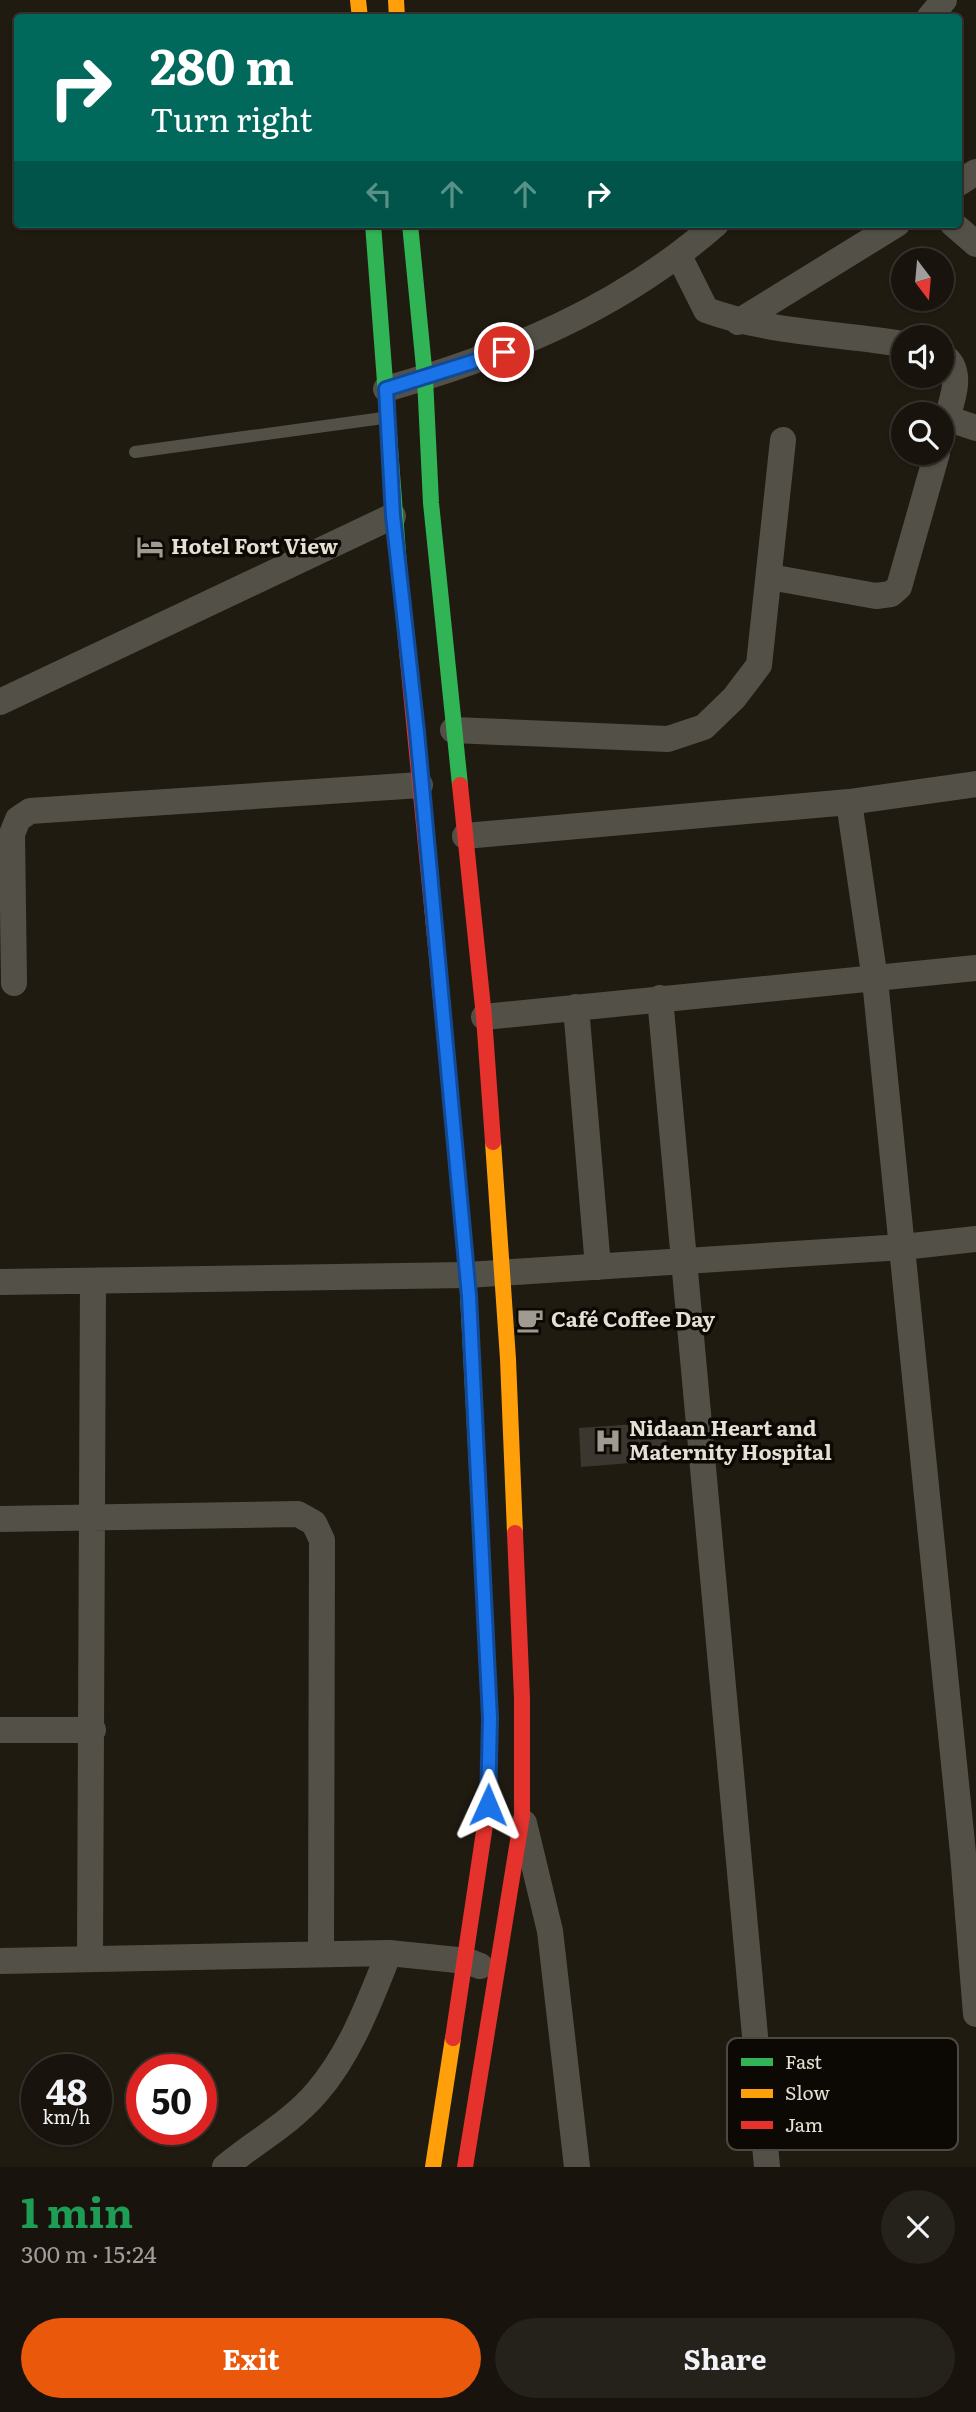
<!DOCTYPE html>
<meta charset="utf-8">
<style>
body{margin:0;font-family:Literata,serif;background:#25211b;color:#f1f3f6;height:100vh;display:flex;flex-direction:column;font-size:26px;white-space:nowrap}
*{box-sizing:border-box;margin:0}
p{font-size:23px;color:#9f9e9d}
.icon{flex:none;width:38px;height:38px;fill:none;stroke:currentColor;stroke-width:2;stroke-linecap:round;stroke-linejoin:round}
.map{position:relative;height:2167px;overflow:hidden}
.sheet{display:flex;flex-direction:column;background:#18140d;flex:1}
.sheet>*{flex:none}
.hud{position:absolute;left:14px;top:14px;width:948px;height:214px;border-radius:7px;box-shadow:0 2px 5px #0004,0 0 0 2px #36332e;background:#00695c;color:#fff;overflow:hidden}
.needle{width:46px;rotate:164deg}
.buttons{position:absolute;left:891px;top:248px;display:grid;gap:14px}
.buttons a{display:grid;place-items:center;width:63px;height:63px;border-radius:50%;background:#18140d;box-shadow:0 2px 5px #0004,0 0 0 2px #36332e;font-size:35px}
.speed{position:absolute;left:21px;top:2054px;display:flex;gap:14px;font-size:35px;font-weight:700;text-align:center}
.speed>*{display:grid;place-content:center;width:91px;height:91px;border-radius:50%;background:#18140d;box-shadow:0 2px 5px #0004,0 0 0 2px #36332e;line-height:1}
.speed small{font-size:18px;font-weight:400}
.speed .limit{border:10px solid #d22;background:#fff;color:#111}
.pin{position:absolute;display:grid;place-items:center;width:60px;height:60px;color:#fff;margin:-30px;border:4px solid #fff;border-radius:50%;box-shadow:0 2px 7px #0007}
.me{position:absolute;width:77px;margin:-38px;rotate:1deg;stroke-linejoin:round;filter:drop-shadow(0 0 5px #0008)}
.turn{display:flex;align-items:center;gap:24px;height:147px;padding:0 21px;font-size:32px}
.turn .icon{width:91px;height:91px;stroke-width:2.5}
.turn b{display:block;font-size:49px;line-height:60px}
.lanes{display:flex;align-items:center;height:66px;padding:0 21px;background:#0003;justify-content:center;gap:35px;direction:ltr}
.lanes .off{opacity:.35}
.round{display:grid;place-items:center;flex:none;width:74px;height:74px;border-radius:37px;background:#25211b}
.summary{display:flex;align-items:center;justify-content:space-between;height:119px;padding:0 21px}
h1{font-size:42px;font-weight:700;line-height:52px;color:#1e9e55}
.cta{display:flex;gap:14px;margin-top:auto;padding:14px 21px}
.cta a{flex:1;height:80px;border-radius:42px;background:#ea580c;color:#fff;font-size:28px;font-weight:700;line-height:80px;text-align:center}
.cta a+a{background:#25211b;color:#f1f3f6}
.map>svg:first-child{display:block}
.building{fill:#3b362f}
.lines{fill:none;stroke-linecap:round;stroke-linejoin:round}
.lane{stroke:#535147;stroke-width:12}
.street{stroke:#535147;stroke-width:26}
.fast{stroke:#30b455;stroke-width:16}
.slow{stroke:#ff9f0a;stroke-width:16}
.jam{stroke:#e5322d;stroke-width:16}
.route-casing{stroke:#114b97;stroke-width:18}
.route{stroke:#1a73e8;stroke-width:12}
.labels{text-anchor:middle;stroke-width:7;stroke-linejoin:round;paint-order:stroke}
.poi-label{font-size:21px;font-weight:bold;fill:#e5dfd4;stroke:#0c0803;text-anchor:start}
.key{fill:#0c0803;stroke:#4d4842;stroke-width:2}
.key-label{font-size:19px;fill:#e5dfd4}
</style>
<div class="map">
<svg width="976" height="2167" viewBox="0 0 976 2167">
<rect width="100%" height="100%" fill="#201b11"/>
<path class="building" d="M665,1422L668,1460L581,1467L579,1428Z"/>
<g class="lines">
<path class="lane" d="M135,452L383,418"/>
<path class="street" d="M929,18L944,0
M959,183L976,172
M953,224L976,244
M679,256L706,310C770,333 836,333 903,344
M738,322L897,224
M942,355C969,372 947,411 942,435
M386,389C508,354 619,309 716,224
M946,418L976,428
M770,577L876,596L891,594L899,587L937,453
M0,702L393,516
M453,730L668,739L704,727L734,698L759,665L783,440
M849,802L875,980L963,1853L976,2014
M465,836L849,802L976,784
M14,983L12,834L18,819L30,811L420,785
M660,998L767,2167
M576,1007L598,1267
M484,1017L976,968
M0,1282L467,1275L903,1247L976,1239
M0,1519L298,1514L314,1523L322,1540L321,1953
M0,1730H93
M524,1823L550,1931L577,2167
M90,1957L93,1281
M0,1961L389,1953L467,1961L480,1966
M225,2167C255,2142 292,2122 317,2092C351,2053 370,2000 389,1953"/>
<path class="fast" d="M373,224L400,579
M410,224L425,378L431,503L460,785
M457,1163L467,1275L478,1486"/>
<path class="slow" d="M358,0L360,18
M396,0L397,18
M493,1142L508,1359L515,1533
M433,2167L453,2038"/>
<path class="jam" d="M400,579L457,1163
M460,785L484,1017L493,1142
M453,2038L488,1805L490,1718L478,1486
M465,2167L522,1816V1698L515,1533"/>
</g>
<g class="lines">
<g class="route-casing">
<path id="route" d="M488,1805L490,1718L469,1296L417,732L393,516L386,389L504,352"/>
</g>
<use href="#route" class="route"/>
</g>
<defs>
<g id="hotel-bare" transform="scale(2.1)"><path d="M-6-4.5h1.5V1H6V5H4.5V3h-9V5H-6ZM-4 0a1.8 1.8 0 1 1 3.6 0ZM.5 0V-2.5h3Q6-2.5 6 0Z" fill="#a09a90" stroke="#0c0803" stroke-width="2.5" paint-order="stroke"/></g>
<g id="cafe-bare" transform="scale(2.1)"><path d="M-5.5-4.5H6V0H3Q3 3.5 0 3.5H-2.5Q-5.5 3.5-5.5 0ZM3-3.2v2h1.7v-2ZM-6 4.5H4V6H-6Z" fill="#a09a90" stroke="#0c0803" stroke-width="2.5" paint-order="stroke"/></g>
<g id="hospital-bare" transform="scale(2.1)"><path d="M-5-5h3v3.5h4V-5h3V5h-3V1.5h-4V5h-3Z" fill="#a09a90" stroke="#0c0803" stroke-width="2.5" paint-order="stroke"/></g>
</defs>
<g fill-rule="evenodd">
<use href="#hotel-bare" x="150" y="547"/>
<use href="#cafe-bare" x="530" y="1320"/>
<use href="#hospital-bare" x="608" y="1441"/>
</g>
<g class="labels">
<g class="poi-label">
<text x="171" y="554">Hotel Fort View</text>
<text x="551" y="1327">Café Coffee Day</text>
<text x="629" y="1436">Nidaan Heart and<tspan x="629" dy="24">Maternity Hospital</tspan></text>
</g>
</g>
<rect x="727" y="2038" width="231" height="112" rx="10" class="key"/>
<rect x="741" y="2058" width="32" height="8" fill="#30b455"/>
<rect x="741" y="2089" width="32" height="9" fill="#ff9f0a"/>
<rect x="741" y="2121" width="32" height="8" fill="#e5322d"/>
<g class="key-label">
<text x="785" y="2069">Fast</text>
<text x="785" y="2100">Slow</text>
<text x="785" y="2132">Jam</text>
</g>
</svg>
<div class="buttons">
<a><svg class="needle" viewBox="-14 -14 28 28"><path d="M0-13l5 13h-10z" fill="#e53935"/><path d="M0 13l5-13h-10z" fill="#9f9e9d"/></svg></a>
<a><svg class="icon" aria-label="sound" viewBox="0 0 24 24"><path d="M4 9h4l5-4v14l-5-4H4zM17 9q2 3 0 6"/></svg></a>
<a><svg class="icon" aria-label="search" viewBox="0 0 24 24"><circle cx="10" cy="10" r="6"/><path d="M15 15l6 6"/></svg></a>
</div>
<div class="speed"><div>48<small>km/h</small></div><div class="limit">50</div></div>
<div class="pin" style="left:504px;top:352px;background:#d93025"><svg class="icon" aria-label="arrive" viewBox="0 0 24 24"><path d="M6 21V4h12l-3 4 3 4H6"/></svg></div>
<svg class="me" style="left:488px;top:1805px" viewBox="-20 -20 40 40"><path d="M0-17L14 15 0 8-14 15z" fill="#1a73e8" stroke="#fff" stroke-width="4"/></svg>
<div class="hud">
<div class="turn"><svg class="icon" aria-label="right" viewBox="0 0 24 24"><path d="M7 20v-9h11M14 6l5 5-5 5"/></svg><div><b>280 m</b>Turn right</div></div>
<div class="lanes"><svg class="icon off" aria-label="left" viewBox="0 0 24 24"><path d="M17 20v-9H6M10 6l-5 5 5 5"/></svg><svg class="icon off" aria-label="ahead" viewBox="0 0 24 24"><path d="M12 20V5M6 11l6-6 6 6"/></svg><svg class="icon off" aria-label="ahead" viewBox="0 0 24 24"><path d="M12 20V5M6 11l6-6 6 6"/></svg><svg class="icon" aria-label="right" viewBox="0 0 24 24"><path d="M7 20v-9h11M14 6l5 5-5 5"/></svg></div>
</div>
</div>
<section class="sheet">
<div class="summary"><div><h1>1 min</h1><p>300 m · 15:24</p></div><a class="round"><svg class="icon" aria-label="close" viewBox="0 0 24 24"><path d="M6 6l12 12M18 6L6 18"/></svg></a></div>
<div class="cta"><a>Exit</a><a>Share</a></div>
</section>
